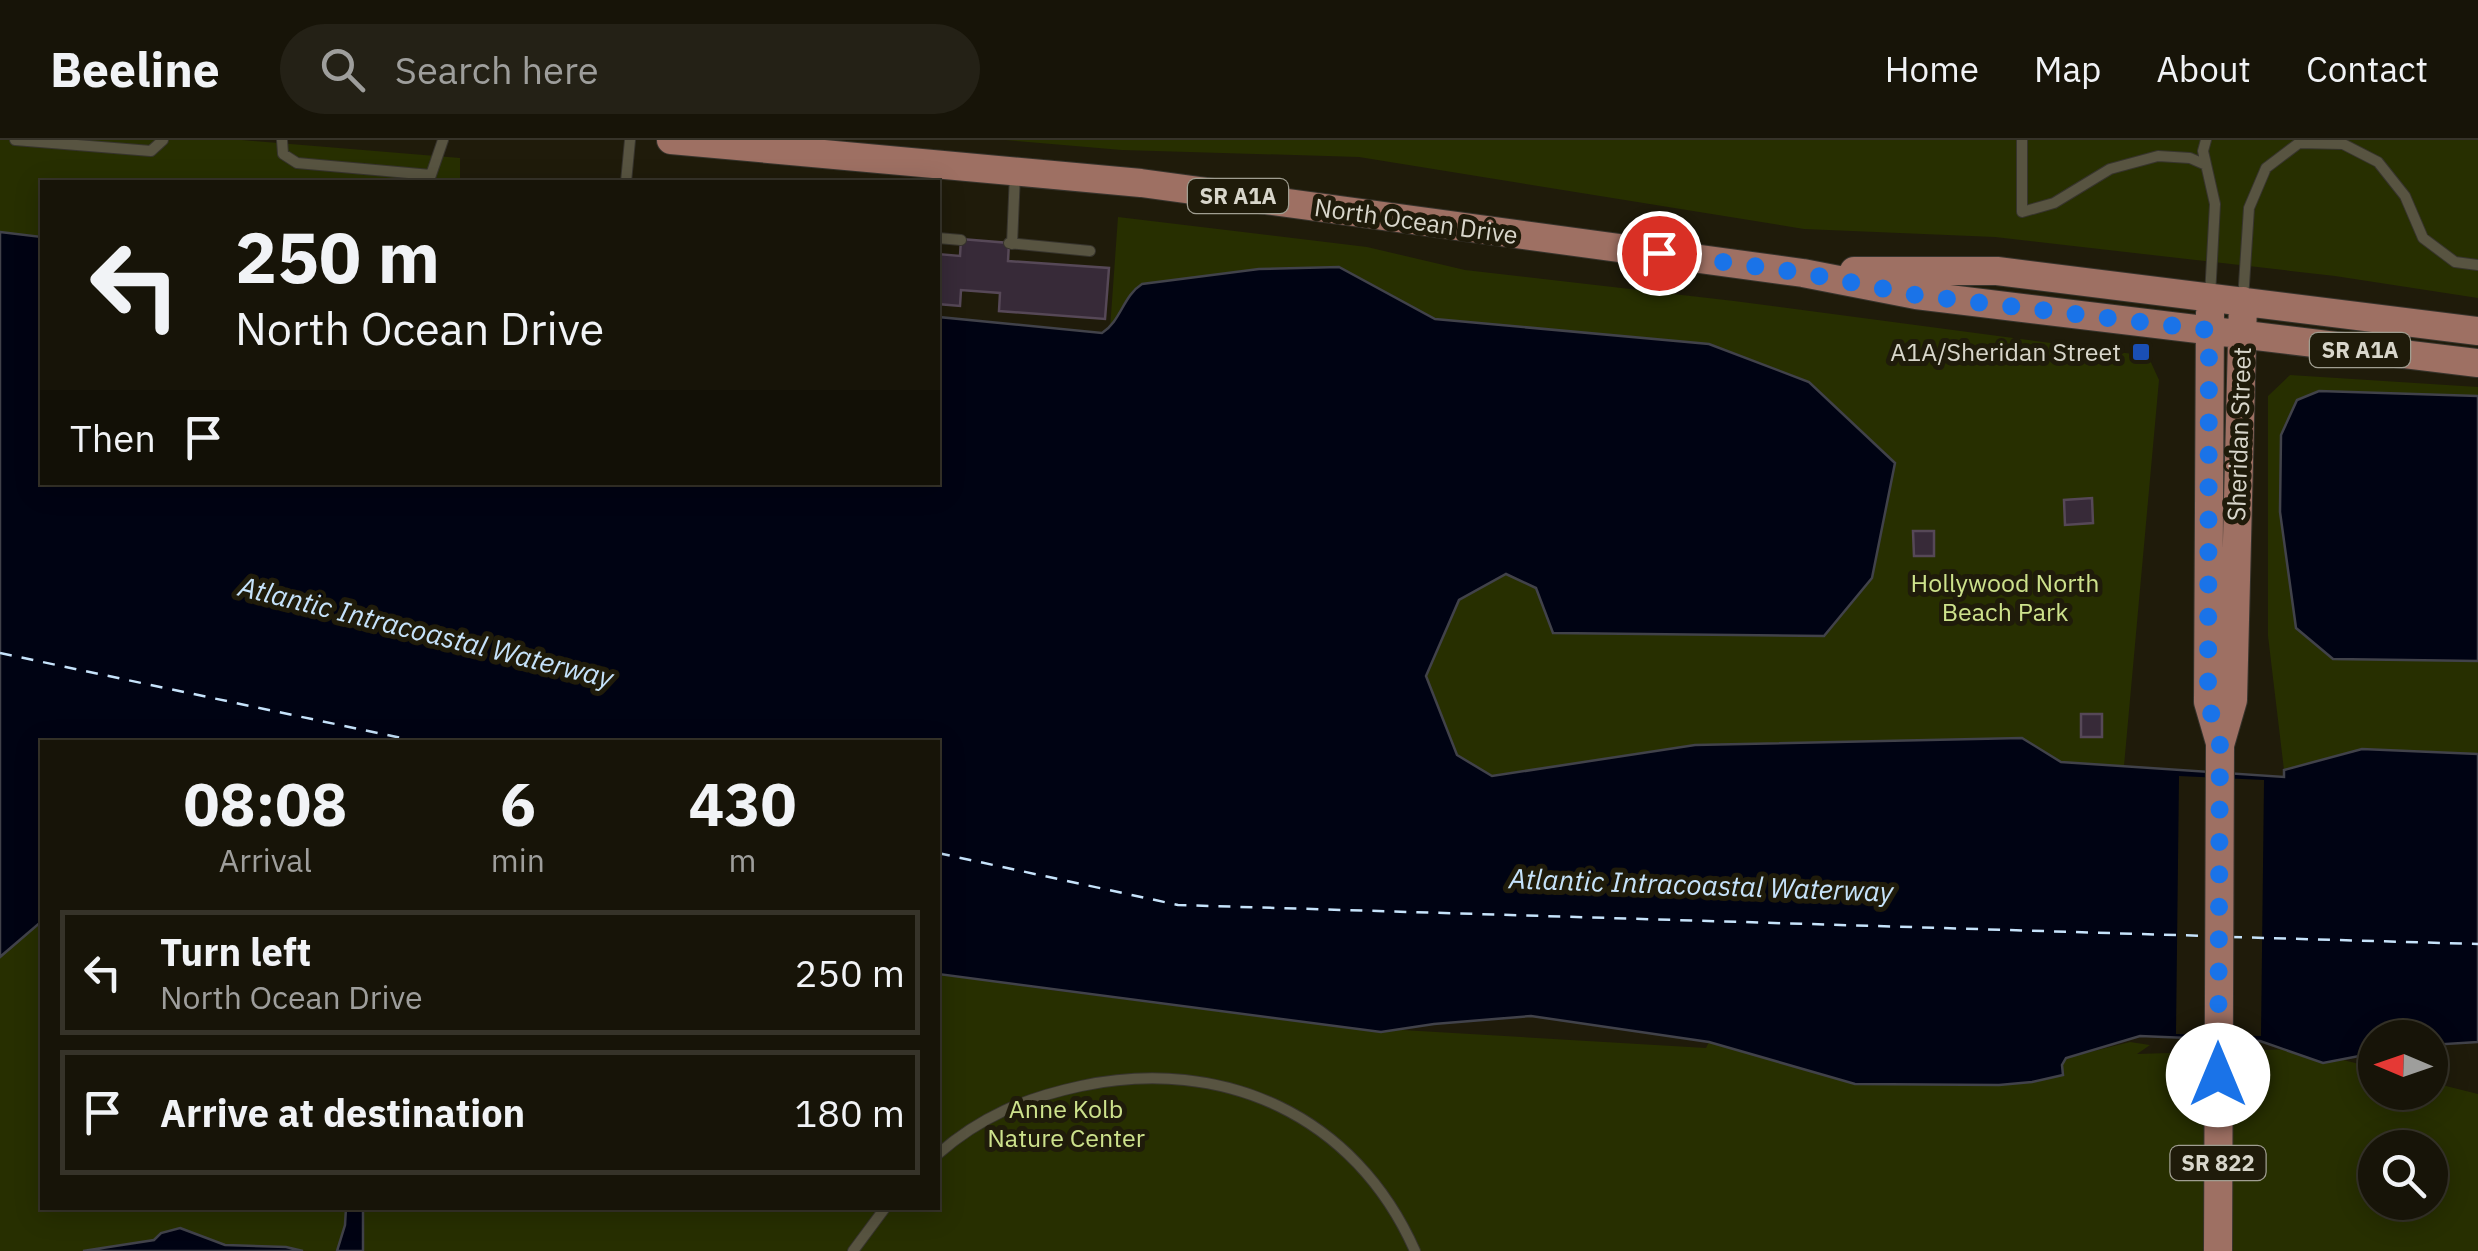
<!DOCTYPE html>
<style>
body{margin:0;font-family:"IBM Plex Sans",sans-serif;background:#242116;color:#f1f3f6;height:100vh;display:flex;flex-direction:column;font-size:38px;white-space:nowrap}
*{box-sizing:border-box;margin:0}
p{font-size:32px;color:#9e9e9c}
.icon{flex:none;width:55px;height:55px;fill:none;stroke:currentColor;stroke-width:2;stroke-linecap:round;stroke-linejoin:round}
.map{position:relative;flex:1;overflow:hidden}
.drawer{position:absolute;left:40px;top:600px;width:900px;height:470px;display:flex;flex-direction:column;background:#171408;border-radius:0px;box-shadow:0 5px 25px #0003,0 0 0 2px #363329}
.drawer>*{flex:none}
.top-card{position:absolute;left:40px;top:40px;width:900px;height:305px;border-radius:0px;box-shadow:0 5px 25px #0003,0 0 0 2px #363329;background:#171408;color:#f1f3f6;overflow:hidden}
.needle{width:65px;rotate:272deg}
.buttons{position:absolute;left:2358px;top:880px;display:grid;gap:20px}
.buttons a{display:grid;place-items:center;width:90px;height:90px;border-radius:50%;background:#171408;box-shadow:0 5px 25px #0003,0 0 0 2px #363329;font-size:50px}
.pin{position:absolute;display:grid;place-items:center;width:85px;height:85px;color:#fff;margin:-42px;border:5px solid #fff;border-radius:50%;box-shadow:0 2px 10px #0007}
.me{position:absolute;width:110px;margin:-55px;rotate:0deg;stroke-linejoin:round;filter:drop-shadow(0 0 8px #0008)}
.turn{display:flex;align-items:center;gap:35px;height:210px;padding:0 30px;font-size:45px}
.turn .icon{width:130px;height:130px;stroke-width:2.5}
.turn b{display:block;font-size:70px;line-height:85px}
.then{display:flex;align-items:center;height:95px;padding:0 30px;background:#0003;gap:20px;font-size:38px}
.eta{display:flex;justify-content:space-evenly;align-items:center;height:170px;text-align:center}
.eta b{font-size:60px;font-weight:700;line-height:70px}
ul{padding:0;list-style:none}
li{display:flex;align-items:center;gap:30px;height:125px;margin:0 20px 15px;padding:0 10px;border:5px solid #363329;border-radius:0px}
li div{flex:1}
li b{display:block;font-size:38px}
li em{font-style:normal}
header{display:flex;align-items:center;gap:60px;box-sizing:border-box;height:140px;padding:0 50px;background:#171408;border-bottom:2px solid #363329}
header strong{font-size:48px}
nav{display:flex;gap:55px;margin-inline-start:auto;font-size:35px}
.search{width:700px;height:90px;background:#242116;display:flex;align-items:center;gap:25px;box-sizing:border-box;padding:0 35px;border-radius:55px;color:#9e9e9c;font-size:38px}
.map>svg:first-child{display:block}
.green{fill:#272f00;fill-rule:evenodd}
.water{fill:#000313;stroke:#41424a;stroke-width:2.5}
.pier{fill:#1f1b0a}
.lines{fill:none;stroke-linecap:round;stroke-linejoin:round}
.ferry{stroke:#c6e3fb;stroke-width:2.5;stroke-dasharray:12 10;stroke-linecap:butt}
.building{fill:#372a38;stroke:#564857;stroke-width:2.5}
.service-casing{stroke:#37342d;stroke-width:12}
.primary-casing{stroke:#37342d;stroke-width:30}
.service{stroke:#585441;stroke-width:10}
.primary{stroke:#9e7063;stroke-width:28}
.route{stroke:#1a73e8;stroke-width:18;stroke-dasharray:0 32.4}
.transit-dot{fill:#1a4fb4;stroke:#1f1b0a;stroke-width:4}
.labels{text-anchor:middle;stroke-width:10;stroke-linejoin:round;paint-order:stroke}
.shield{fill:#1f1b0a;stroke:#a09e91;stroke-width:2.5}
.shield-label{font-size:22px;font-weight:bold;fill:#d8d6cb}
.street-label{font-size:25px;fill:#d8d6cb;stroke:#1f1b0a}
.poi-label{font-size:25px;fill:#d8d6cb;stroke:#1f1b0a;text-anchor:end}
.park-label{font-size:25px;fill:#cde28c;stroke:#1f1b0a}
.water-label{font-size:28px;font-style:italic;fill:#c6e3fb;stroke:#1f1b0a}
</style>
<header>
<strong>Beeline</strong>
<div class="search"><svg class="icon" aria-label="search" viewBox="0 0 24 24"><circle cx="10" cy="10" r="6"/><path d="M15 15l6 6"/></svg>Search here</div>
<nav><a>Home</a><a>Map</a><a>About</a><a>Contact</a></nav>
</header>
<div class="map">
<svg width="2478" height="1111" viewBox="0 0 2478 1111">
<rect width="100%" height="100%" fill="#1f1b0a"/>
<path class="green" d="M0,0H242L460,18V42H42V97L0,92Z
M1005,0H2478V158L2335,136L1995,97L1804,89L1359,17L1122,10Z
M1118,77L1367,107L1465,130L1734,161L2148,216L2159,240L2124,626L2061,622L2022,598L1695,605L1491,636L1456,615L1426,536L1459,460L1507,434L1536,448L1748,494L1823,496L1709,204L1435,179L1339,127L1259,129L1142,144L1110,189Z
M2290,235L2478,247V256L2319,251L2281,295L2280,372L2296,488L2333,519L2478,521V614L2362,609L2284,630L2268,496V256Z
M42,709V1068H938V830L1035,848L1334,886L1706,908L1709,902L1855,944L1973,943L2062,925L2066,918L2130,902L2150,905L2137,914L2300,909L2375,928V952H2430V942L2478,954V1111H0V711ZM2375,1008H2430V1062H2375Z"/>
<path class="water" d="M0,92L42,97V342H938V177L1102,193C1121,181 1123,156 1142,144L1259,129L1339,127L1435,179L1709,204L1809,242L1895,323L1872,438L1824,496L1553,493L1536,448L1506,434L1459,460L1426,536L1457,615L1492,636L1695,605L2022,598L2061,622L2284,637V630L2362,609L2478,614V902L2430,905V898H2375V913L2323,923L2260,901L2140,896L2066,918L2062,925L2063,935L2032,942L1999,945L1855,944L1709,902L1531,876L1434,884L1381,892L938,834V602H42V781L0,817Z
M2319,251L2478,256V521L2333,519L2296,488L2280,372L2281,295L2297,260Z
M346,1068H363V1111H337L345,1085Z
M180,1088L225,1105L286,1107L303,1111H83L154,1100L161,1093Z"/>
<path class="pier" d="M2179,636L2264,640L2261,896L2176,894Z"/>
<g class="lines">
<path class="ferry" d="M0,513L420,602
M938,713L1178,765L2207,796
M2230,797L2478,804"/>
</g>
<path class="building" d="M961,99L1009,103L1008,121L1109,128L1105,179L999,171L1000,153L961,150L960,166L938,164V114L960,116Z
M2092,358L2093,383L2065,385L2064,360Z
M1913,391H1934V416H1914Z
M2081,574H2102V597H2081Z"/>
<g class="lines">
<g class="service-casing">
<path id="service" d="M15,0L151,11L163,0
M282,0L283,14L297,23L431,35L443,0
M2022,0V72L2054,63L2110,29L2158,16L2190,18L2206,25
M2206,0L2203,11L2215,64L2210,156
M626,42L630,0
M938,98L961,100
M1009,103L1090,111
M1012,104L1015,34
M2243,160L2249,68L2266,28L2299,3L2343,4L2378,22L2405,56L2423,98L2455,122L2478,125
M938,1014C980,977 1025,958 1081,946C1223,916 1355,975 1415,1111
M853,1111L885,1068"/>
</g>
<g class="primary-casing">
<path id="primary" d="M671,0L1141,43L1803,133L1916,155L2478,223
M1854,131H1997L2478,191
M2210,173L2208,562L2220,603
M2218,1111L2220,605L2233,560L2243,161"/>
</g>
<use href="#service" class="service"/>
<use href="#primary" class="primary"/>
</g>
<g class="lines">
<path class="route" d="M1659,113L1803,133L1916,155L2209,190L2208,562L2220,605L2218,935"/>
</g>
<rect class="transit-dot" x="2131" y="202" width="20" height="20" rx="5"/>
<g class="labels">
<g class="shield">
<rect x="1188" y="39" width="100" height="34" rx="8"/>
<rect x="2310" y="193" width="100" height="34" rx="8"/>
<rect x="2170.5" y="1006" width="95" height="34" rx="8"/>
</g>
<g class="shield-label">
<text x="1238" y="64">SR A1A</text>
<text x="2360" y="218">SR A1A</text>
<text x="2218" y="1031">SR 822</text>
</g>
<g class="street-label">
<text transform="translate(1416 81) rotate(8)" y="9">North Ocean Drive</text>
<text transform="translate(2239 294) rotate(-88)" y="9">Sheridan Street</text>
</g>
<g class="poi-label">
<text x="2121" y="221">A1A/Sheridan Street</text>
</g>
<g class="park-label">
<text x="2005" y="452">Hollywood North<tspan x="2005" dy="29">Beach Park</tspan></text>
<text x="1066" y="978">Anne Kolb<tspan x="1066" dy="29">Nature Center</tspan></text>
</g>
<g class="water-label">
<text transform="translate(426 492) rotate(14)" y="10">Atlantic Intracoastal Waterway</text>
<text transform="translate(1701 745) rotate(2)" y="10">Atlantic Intracoastal Waterway</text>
</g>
</g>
</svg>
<div class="buttons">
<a><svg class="needle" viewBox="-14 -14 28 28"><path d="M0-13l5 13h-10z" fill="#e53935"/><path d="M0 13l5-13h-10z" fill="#9e9e9c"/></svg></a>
<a><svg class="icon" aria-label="search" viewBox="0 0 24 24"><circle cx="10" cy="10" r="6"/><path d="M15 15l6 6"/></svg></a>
</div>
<div class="pin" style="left:1659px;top:113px;background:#d93025"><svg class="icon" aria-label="arrive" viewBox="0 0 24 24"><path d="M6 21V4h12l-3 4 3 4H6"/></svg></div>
<svg class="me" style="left:2218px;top:935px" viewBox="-20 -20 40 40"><circle r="19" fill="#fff"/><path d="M0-13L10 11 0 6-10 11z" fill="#1a73e8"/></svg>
<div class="top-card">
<div class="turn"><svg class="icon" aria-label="left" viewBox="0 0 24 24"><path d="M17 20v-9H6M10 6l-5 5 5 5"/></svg><div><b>250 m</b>North Ocean Drive</div></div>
<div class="then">Then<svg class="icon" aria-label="arrive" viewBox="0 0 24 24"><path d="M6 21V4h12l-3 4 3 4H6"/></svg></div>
</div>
<section class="drawer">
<div class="eta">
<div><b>08:08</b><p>Arrival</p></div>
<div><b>6</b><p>min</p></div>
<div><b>430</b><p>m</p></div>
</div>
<ul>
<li><svg class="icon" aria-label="left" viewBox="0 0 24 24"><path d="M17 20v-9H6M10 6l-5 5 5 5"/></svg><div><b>Turn left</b><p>North Ocean Drive</p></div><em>250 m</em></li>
<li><svg class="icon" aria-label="arrive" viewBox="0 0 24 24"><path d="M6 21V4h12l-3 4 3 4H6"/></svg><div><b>Arrive at destination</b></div><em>180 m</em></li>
</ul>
</section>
</div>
